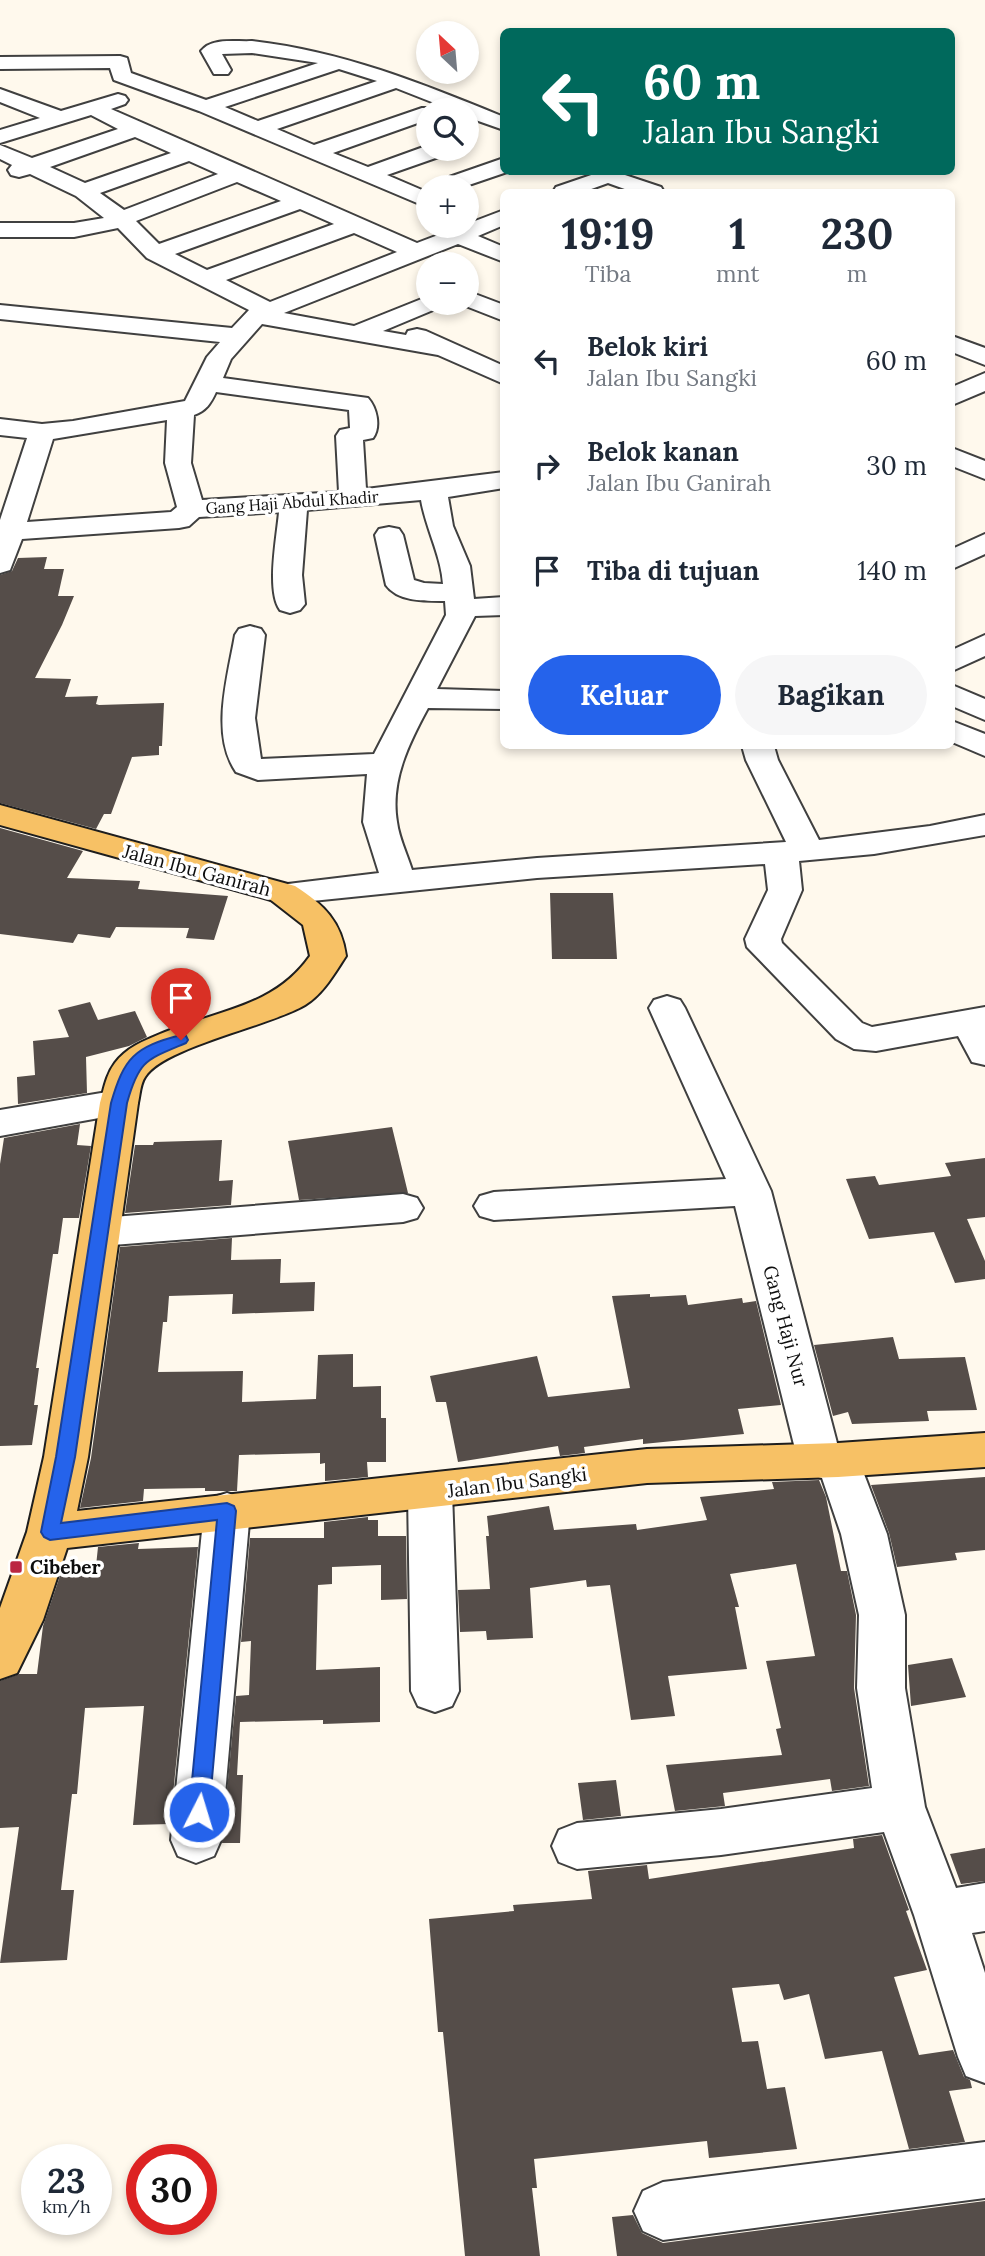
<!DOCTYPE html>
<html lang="id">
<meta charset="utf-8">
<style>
body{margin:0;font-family:Lora,serif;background:#f6f6f7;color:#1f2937;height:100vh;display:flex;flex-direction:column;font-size:26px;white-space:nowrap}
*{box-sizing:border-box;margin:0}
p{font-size:23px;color:#747a83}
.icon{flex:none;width:38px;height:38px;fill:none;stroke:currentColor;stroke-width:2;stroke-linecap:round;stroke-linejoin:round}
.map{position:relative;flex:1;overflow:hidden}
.drawer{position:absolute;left:500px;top:189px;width:455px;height:560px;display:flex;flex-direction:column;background:#fff;border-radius:10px;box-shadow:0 4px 10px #0003}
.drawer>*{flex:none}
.hud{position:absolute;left:500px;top:28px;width:455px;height:147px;border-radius:10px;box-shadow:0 4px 10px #0003;background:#00695c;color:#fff;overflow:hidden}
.needle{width:46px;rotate:334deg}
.controls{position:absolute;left:416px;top:21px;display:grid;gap:14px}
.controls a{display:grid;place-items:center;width:63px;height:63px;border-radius:50%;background:#fff;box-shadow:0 4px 10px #0003;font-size:35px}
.speed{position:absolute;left:21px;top:2144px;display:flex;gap:14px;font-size:35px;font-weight:700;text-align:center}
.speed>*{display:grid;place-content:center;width:91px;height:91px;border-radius:50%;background:#fff;box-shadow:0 4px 10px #0003;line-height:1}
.speed small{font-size:18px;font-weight:400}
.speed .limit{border:10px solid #d22;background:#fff;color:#111}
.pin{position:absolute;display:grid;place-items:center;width:60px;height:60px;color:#fff;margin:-72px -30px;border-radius:50% 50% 50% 0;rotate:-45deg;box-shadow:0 0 7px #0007}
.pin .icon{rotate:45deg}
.me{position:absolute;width:77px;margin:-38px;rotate:5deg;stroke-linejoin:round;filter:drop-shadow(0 0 5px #0008)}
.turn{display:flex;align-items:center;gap:24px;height:147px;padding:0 28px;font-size:32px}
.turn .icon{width:91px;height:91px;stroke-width:2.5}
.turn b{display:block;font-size:49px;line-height:60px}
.eta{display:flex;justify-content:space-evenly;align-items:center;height:119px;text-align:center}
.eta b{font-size:42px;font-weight:700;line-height:49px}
.action{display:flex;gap:14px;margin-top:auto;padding:14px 28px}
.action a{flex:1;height:80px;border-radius:42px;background:#2563eb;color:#fff;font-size:28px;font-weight:700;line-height:80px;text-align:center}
.action a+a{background:#f6f6f7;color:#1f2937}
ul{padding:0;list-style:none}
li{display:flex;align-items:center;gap:21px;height:105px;padding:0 28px}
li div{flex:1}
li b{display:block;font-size:26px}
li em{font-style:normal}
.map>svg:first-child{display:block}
.building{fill:#554d49}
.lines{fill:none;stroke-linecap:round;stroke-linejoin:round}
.minor-casing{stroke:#404040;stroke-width:4}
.major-casing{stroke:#1e1e1e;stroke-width:4}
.minor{fill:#fff;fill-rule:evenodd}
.major{fill:#f7c165;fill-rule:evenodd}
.route{fill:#2563eb;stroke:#184099;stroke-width:2}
.poi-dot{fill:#bb2741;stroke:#fff;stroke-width:2.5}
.labels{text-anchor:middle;stroke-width:7;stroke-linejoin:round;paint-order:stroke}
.far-street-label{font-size:16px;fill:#0d0d0d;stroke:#fff}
.street-label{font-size:19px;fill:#0d0d0d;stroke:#fff}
.poi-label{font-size:19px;font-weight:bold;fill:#0d0d0d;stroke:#fff;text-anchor:start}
</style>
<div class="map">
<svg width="985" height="2256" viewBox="0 0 985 2256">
<rect width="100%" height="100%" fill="#fff9ed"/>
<path class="building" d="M47,557L44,569H64L58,596H74L62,625L35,678L71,679L65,697L98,696L96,704L99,705L164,703L162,746H159V755L132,757L111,814H104L96,829L0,803V575L12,571L18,558Z
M0,828L83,851L67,878L140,881L138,889L228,896L214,940L186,938L189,928L116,927L110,938L78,934L73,943L0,934Z
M550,893H613L617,959H552Z
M90,1002L98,1020L135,1011L147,1037L129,1046L86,1057L87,1093L18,1104L17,1077L35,1075L33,1041L69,1037L58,1010Z
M80,1124L77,1145L91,1146L79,1218H63L58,1254H53L36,1368H39L34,1405H38L32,1445L0,1446V1164L4,1138Z
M392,1127L408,1193L299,1200L288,1141Z
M222,1140L219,1181L233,1180L231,1205L125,1213L135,1145H153L154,1142Z
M985,1158V1217L967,1219L985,1261V1279L955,1283L934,1232L869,1239L846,1179L875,1176L879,1185L951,1176L945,1163Z
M232,1238L231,1260L281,1259L280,1283L315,1282L314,1311L232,1314L233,1294L169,1296L167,1322H163L158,1372L243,1371L242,1402L316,1399L318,1355L353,1354V1387L381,1386V1418H386V1462H367L368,1477L325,1481V1463L320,1464V1453L239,1455L237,1491H205V1488L144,1489L143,1501L80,1508L91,1458L120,1247Z
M650,1294V1297L686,1295L688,1305L742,1298L743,1303L756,1301L781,1405L738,1409L744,1434L643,1444V1439L584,1447L585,1453L560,1456L558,1446L458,1462L446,1402H436L430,1376L537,1356L548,1397L630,1388L612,1296Z
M893,1337L899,1359L965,1357L977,1410L927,1411L929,1421L852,1424L848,1412L833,1416L814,1345Z
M985,1477V1550L955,1553L957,1560L897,1567L889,1533L871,1485Z
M819,1480L826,1497L841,1571H847L856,1615L854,1688L869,1786L832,1791L830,1779L723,1793L725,1806L675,1811L666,1765L782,1755L776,1729L781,1728L766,1661L815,1656L796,1564L730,1574L739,1607H735L747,1669L668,1676L675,1716L631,1720L610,1585L587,1587L586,1580L530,1588L533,1638L487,1640L486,1631L460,1632L458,1590L490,1589L486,1536H489L487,1516L549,1506L554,1530L636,1524L637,1530L707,1520L700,1497L774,1489L772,1482Z
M368,1517V1520H378V1536H406L407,1599L381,1600V1565L332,1567V1584L318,1585L316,1670L380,1667V1722L323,1724V1720L240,1722L237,1775H243L240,1843H222L236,1696L249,1695L251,1641L241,1642L250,1538H324V1522Z
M139,1543L138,1549L198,1547L170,1824L133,1825L144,1706L85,1708L77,1794H72L61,1890H74L67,1960L0,1963L19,1827L0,1828V1681L19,1674H37L43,1626L63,1567L96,1566L98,1547Z
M952,1658L966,1697L911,1706L908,1665Z
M616,1780L621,1816L583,1820L578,1783Z
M882,1835L909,1910L906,1911L927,1970L894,1977L919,2055L953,2050L964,2077L970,2080L972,2088L949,2091L965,2142L909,2149L882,2051L825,2059L809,1994L784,2000L779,1984L732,1988L742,2042L758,2041L767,2089L785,2087L797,2149L709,2158L707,2141L534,2159L537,2188H532L540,2256H465L443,2032H438L429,1919L514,1911L513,1905L592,1899L588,1871L647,1865L649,1879L854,1848L853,1839Z
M985,1848V1881L961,1884L950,1854Z
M985,2201V2256H617L612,2217L633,2215L642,2233L663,2243Z"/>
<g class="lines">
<g class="minor-casing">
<path id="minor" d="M252,41C341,51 421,83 504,117V130L467,117V110H452L396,88L277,129L314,145L422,108H436L438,110H429V119L333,153L368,167L429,145V149H450L447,154L387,175L429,193V208L199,111L114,80L110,68L0,69V57L120,56L127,58L131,73L206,100L318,63L252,53L222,54L231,70L228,74H214L201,51C212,37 235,42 252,41ZM339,69L377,81L258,121L225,107Z
M0,89L61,111L118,94L125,96L128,100L125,104L111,109L417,243L504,210V225L478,236L504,247V262L458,244L284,313L354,326L429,296V303H441L438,308L383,331L406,335L408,331L417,329L426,331L504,366V384L438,355L262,324L231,359L223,378L368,398C377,408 381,427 373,438L363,440L366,489L504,472V488L448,497L453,526L470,566L474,599L504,597V615L475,616L437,689L504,691V709L428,708C409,743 390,781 397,822C399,838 407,854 412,870L537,858L786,842L746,760L742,746H774L778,760L819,840L930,826L985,815V835L874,854L799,861L802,890L781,939L782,943L862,1023L872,1027L985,1007V1065L972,1062L958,1036L876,1051L854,1049L836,1039L747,947L745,939L768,890L765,864L537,878L283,904L271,900L266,893L271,886L379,873L363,822L367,774L258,780L236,772C210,734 228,676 235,635L239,629L250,626L261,629L265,635L255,718L261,759L374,754L446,615L445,601C426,601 398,602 386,585L375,535L379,529L389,527L399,529L403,535L414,580L424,583L443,584C441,555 426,529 421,500L307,510L302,575L305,604L300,610L290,613L280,610C266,591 277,536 279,512L199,517L189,526L179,528L22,539L10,570L0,573V520L27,438L0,435V419L42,424L73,421L185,401L207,357L220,342L0,319V305L232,328L249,310L147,258L118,228L74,237H0V223H74L104,218L76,196L30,174L19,177L11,175L8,170L12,165L0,159V145L32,158L118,129L91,115L0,143V130L40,118L0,102ZM135,137L171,153L85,183L50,167ZM189,161L218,174L124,210L100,193ZM237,182L281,201L159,244L136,221ZM300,209L334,224L207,270L175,254ZM354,233L397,252L270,302L226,280ZM216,392L349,410L350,428L340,430L336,436L339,492L202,500L191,463L194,415C206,411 211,403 216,392ZM167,420L165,463L177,507L171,512L27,522L53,439Z
M504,158V172H507L463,187H432L435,182Z
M600,172H616L661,187L664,192H633L608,183L583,192H553L556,187Z
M467,291L504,305V321L458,303H467Z
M952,336L985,348V365L952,352Z
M985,373V391L952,405V387Z
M952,448L985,461V479L952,466Z
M985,534V554L952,569V549Z
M985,635V656L952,671V650Z
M952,685L985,699V720L952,706Z
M952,721L985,734V756L952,742Z
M667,996L680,1000L685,1008L771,1191L837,1443L854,1448L887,1534L905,1615V1688L925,1807L956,1888L985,1883V1931L972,1933L985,1973V2083L966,2076L958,2057L914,1915L884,1832L721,1855L577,1869L559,1862L552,1846L559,1830L577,1823L721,1809L872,1788L857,1688L859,1615L841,1534L822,1478L804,1473L798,1461L735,1206L494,1220L480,1216L474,1206L480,1196L494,1192L726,1179L649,1008L654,1000Z
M119,1090L132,1094L138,1103L132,1112L0,1136V1110Z
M403,1194L417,1198L423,1208L417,1218L403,1222L100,1246L86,1242L80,1232L86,1222L100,1218Z
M430,1474L446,1479L452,1492L459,1691L452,1706L435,1712L418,1706L411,1691L408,1492L414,1479Z
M227,1493L243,1498L250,1511L221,1840L214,1856L196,1863L178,1856L171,1840L204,1511L211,1498Z
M985,2142V2198L663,2240L643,2231L634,2211L643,2191L663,2182Z"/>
</g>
<g class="major-casing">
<path id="major" d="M0,805L295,886C324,905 341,921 346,956C334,974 323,994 305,1005C270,1026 163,1047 145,1077C140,1084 140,1095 138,1103L88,1457L77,1511L647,1449L838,1443L985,1433V1467L838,1477L647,1483L67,1548L43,1620L17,1673L0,1679V1608L27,1532L44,1457L100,1103C104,1089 106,1075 115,1063C126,1048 143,1041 160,1034C214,1011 274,1008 310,956L303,925L271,900L0,825Z"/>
</g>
<use href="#minor" class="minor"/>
<use href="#major" class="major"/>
</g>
<path class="route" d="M181,1035L186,1036L188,1040L186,1043C146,1060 139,1060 127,1103L75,1457L61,1523L227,1503L234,1506L236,1511L209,1812L206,1819L199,1822L192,1819L189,1812L217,1520L50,1540L44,1537L41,1532L56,1457L111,1103C124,1058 134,1047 181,1035Z"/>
<rect class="poi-dot" x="9" y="1560" width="14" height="14" rx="3.5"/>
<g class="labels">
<g class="far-street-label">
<text transform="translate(292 502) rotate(-4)" y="6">Gang Haji Abdul Khadir</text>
</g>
<g class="street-label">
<text transform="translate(197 870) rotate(15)" y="7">Jalan Ibu Ganirah</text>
<text transform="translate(786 1326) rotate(75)" y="7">Gang Haji Nur</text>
<text transform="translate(517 1482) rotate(-7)" y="7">Jalan Ibu Sangki</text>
</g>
<g class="poi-label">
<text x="30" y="1574">Cibeber</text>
</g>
</g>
</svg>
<div class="controls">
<a><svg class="needle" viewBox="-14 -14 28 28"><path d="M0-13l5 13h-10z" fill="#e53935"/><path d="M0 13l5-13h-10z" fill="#747a83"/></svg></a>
<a><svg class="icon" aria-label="search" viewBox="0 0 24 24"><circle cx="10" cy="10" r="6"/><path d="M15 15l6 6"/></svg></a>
<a>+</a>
<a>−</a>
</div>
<div class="speed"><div>23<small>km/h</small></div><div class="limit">30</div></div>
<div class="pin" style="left:181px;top:1040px;background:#d93025"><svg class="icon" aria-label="arrive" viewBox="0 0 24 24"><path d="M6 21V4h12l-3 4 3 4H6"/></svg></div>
<svg class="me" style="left:199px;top:1812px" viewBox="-20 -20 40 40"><circle r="17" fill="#2563eb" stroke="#fff" stroke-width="3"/><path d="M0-11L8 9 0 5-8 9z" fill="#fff"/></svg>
<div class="hud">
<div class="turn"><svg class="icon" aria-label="left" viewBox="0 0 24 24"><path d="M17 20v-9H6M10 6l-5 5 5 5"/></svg><div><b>60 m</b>Jalan Ibu Sangki</div></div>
</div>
<section class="drawer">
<div class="eta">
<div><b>19:19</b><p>Tiba</p></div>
<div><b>1</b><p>mnt</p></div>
<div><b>230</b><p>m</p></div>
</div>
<ul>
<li><svg class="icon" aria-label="left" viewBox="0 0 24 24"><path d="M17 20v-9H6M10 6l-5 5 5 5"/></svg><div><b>Belok kiri</b><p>Jalan Ibu Sangki</p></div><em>60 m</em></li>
<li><svg class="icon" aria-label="right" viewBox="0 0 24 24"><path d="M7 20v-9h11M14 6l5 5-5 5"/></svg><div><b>Belok kanan</b><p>Jalan Ibu Ganirah</p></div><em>30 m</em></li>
<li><svg class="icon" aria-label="arrive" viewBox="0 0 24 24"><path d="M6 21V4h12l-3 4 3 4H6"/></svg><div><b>Tiba di tujuan</b></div><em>140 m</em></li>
</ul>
<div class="action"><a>Keluar</a><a>Bagikan</a></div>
</section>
</div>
